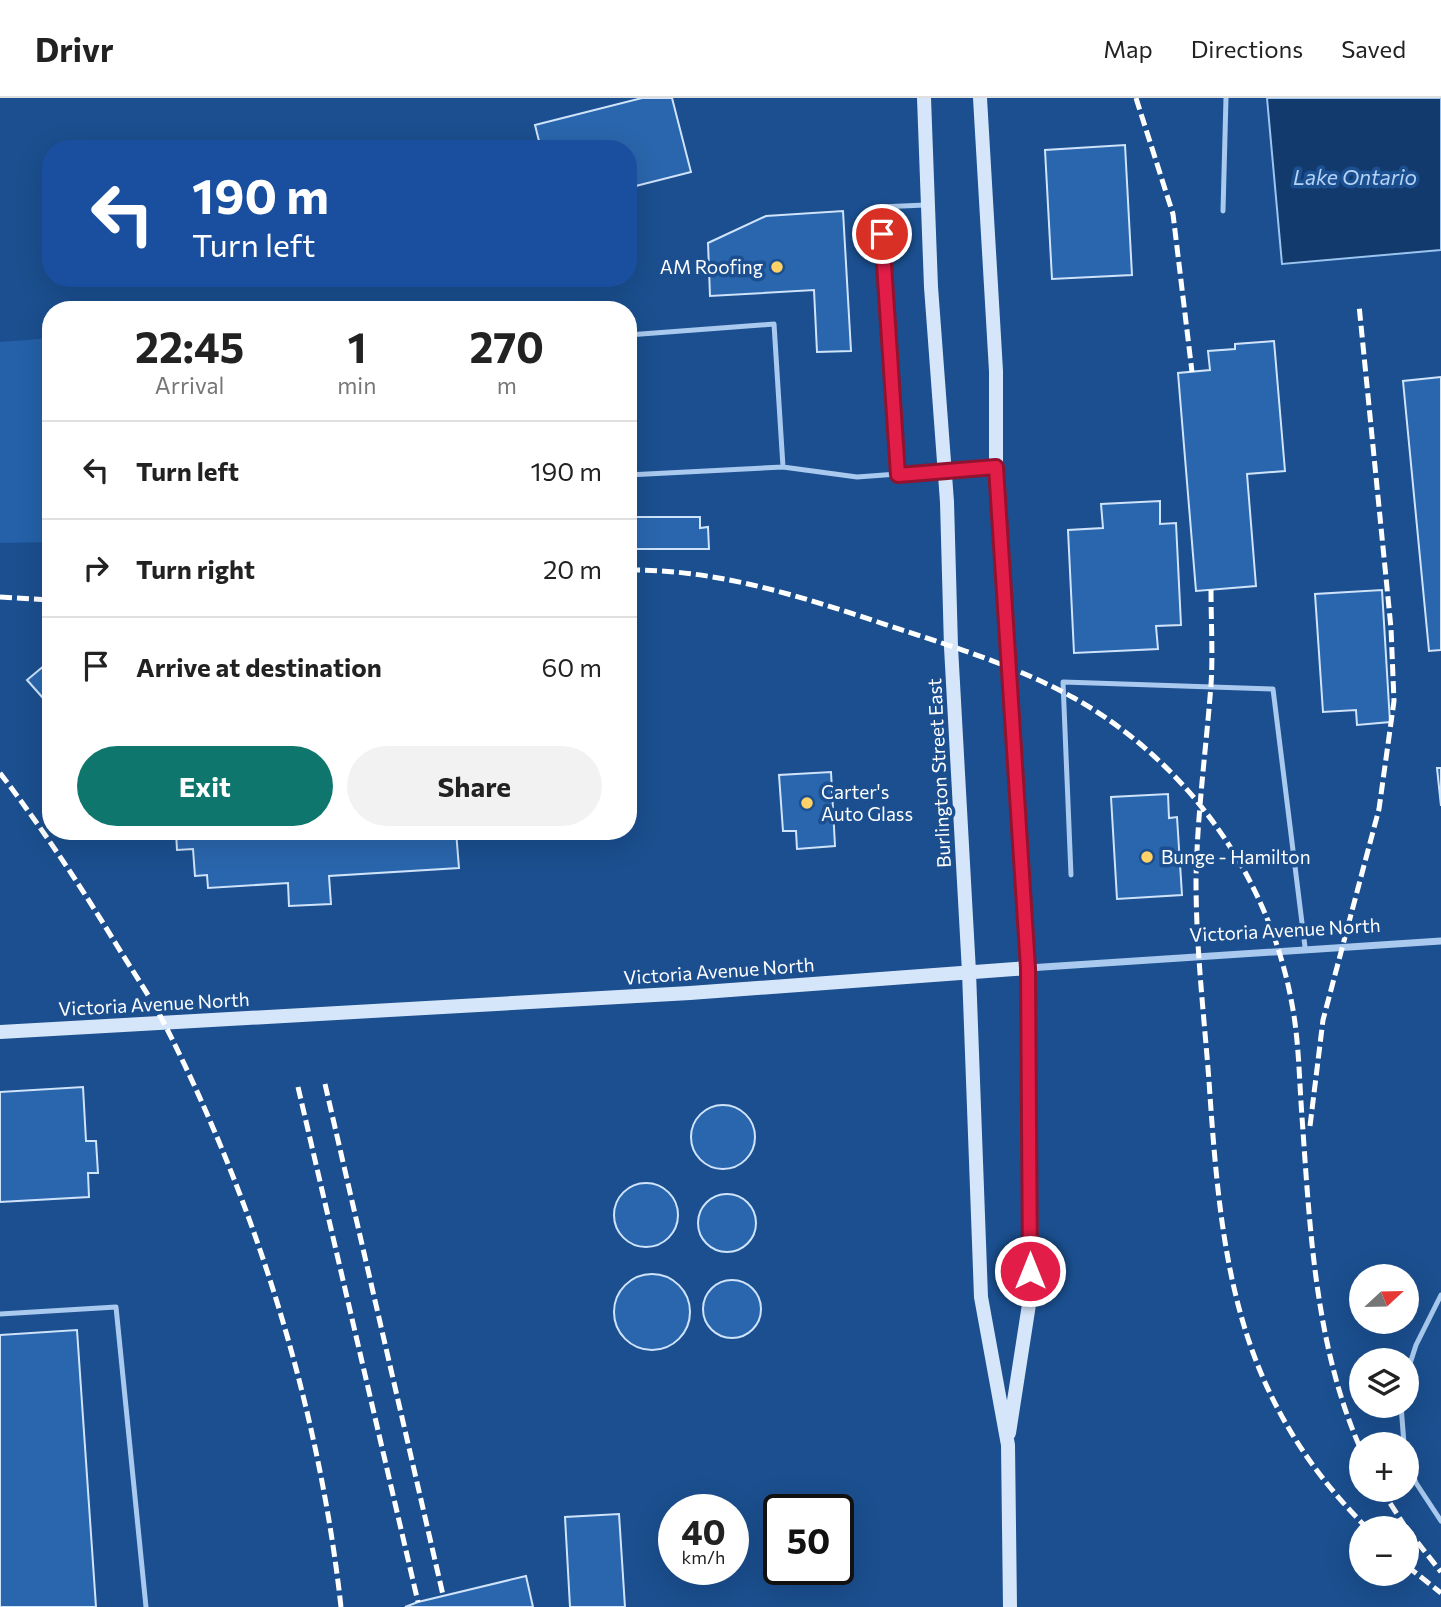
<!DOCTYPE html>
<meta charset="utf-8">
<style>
body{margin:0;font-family:Commissioner,sans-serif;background:#f2f2f2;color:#222;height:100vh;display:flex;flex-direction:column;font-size:26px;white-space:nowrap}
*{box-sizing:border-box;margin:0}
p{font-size:23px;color:#767676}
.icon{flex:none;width:38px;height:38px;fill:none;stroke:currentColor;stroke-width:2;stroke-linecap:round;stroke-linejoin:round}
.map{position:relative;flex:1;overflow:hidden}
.details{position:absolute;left:42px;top:203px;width:595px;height:539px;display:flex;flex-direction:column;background:#fff;border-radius:28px;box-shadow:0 7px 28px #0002}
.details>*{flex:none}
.guide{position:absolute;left:42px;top:42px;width:595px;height:147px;border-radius:28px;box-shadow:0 7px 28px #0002;background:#1a4fa0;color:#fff;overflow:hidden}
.needle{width:46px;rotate:68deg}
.controls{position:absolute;left:1349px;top:1166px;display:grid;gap:14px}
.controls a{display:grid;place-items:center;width:70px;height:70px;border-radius:50%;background:#fff;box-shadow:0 7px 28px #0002;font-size:35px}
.speed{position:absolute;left:658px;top:1396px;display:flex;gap:14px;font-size:35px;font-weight:700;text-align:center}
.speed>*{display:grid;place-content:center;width:91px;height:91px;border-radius:50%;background:#fff;box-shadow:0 7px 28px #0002;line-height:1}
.speed small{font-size:18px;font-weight:400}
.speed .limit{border:4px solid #111;border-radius:10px;background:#fff;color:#111}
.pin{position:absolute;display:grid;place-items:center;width:60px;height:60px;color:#fff;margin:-30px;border:4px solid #fff;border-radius:50%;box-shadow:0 2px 7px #0007}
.me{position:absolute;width:77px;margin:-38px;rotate:0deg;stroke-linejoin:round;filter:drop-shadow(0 0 5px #0008)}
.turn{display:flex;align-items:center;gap:24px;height:147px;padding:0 35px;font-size:32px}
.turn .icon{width:91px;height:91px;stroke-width:2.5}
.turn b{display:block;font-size:49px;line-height:60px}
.eta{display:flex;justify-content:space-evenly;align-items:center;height:119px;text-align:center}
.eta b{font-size:42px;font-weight:700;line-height:49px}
.primary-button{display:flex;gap:14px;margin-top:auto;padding:14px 35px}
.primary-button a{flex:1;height:80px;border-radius:42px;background:#0f766e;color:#fff;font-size:28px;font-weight:700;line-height:80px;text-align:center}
.primary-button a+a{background:#f2f2f2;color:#222}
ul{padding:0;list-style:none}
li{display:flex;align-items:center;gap:21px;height:98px;padding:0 35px;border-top:2px solid #e0e0e0}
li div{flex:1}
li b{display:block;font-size:26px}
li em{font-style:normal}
header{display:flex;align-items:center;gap:42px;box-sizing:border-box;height:98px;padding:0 35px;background:#fff;border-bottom:2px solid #e0e0e0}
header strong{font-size:33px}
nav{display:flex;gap:38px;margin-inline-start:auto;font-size:24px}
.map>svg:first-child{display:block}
.green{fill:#2461a8}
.water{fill:#123a6d;stroke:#9cc4f0;stroke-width:2}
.building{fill:#2a66ad;stroke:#cfe3fa;stroke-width:2}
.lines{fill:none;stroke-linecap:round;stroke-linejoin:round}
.service{stroke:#a9c9ee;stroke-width:5}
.minor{stroke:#a9c9ee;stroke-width:7}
.secondary{stroke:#d6e6fa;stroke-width:14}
.rail{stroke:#fff;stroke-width:5;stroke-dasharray:12 5;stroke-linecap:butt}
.route-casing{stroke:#92132f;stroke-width:18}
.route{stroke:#e11d48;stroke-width:12}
.poi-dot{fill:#ffd166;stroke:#1b4f8f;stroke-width:2.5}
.labels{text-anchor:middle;stroke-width:7;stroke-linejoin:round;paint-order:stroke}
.poi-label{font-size:19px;fill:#fff;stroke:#1b4f8f;text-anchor:start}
.street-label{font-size:19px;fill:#fff;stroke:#1b4f8f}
.water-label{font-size:21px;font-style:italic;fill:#b5d3f5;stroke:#1b4f8f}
</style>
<header>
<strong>Drivr</strong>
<nav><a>Map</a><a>Directions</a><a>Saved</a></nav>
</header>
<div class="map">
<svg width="1441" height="1509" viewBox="0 0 1441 1509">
<rect width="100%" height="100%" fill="#1b4f8f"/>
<path class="green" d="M51,240V444L0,445V244Z"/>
<path class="water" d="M1267,0H1441V152L1282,166Z"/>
<path class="building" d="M642,0H672L691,74L628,90V51H541L535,27Z
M1125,47L1132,177L1052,181L1045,52Z
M843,113L851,253L817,254L814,192L710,198L708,145L766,118Z
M1274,243L1285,373L1247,376L1256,488L1196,493L1178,275L1210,272L1208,253L1235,251V246Z
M1441,279V552L1429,553L1403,283Z
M1160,403V426L1176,425L1181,527L1156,528L1158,551L1074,555L1068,432L1103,430L1101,406Z
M628,419H700V430L708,429L709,451H628Z
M1382,492L1390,624L1357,627L1356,612L1323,614L1315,496Z
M51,562V609L27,582Z
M1437,670H1441V708Z
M831,674L835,748L797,751L796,733H783L779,677Z
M1168,696L1169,720L1177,719L1182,797L1117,801L1111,699Z
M176,733H456L459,770L329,778L331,806L289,808L288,785L208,790L207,777L195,778L193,751L177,752Z
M83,989L86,1043H96L98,1075H88L89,1099L0,1104V994Z
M691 1039a32 32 0 1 1 64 0a32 32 0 1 1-64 0Z
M614 1117a32 32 0 1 1 64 0a32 32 0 1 1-64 0Z
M698 1125a29 29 0 1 1 58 0a29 29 0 1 1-58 0Z
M614 1214a38 38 0 1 1 76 0a38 38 0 1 1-76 0Z
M703 1211a29 29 0 1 1 58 0a29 29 0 1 1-58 0Z
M77,1232L96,1509H0V1237Z
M619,1416L625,1509H570L565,1419Z
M526,1478L533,1509H405L418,1504Z"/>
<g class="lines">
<path class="service" d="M1223,113L1226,0
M628,237L774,226L783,369
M628,377L783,369L857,379L993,369
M897,377L880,109L925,107
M1071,777L1063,584L1273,591L1305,849
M0,1216L116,1209L146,1509
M1407,1275L1416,1247L1441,1197
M1401,1307L1404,1346
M1407,1360L1416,1385L1441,1423"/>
<path class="minor" d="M1028,870L1441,843"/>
<path class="secondary" d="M924,0L931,189L947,404L951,549L969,874L981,1199L1008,1347L1010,1509
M980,0L996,273V368L1028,870L1030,1200L1009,1335
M0,934L690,895L1028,870"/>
<path class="rail" d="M1136,0L1173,116L1192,274
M628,472C715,471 796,497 878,524C944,546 1013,566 1074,600C1186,663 1267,776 1291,901C1299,940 1299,979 1302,1019C1310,1131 1315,1250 1362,1354
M1211,492C1211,524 1213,556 1211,587C1206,652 1197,717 1196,783C1196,850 1204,917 1209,983C1221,1160 1234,1297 1367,1430
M0,499L51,502
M0,675C42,730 80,787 116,846C132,872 149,897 163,923C255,1103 319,1308 341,1509
M325,986L443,1497
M298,989L418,1504
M1310,1028L1323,922L1379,711L1394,603L1391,530L1359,207
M1381,1391L1406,1430
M1407,1431L1441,1474
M1407,1468L1441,1495"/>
</g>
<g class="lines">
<g class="route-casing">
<path id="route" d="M882,136L898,377L996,369L1028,870L1030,1173"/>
</g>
<use href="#route" class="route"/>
</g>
<g class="poi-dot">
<circle cx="777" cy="169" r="7"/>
<circle cx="807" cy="705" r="7"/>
<circle cx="1147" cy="759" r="7"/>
</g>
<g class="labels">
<g class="poi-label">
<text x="763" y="176" text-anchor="end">AM Roofing</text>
<text x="821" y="701">Carter's<tspan x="821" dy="22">Auto Glass</tspan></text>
<text x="1161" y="766">Bunge - Hamilton</text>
</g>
<g class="street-label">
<text transform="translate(939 675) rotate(-93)" y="7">Burlington Street East</text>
<text transform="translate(1285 832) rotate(-3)" y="7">Victoria Avenue North</text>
<text transform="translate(719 873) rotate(-4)" y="7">Victoria Avenue North</text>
<text transform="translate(154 906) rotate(-3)" y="7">Victoria Avenue North</text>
</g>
<g class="water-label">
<text x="1355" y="87">Lake Ontario</text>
</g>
</g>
</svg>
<div class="controls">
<a><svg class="needle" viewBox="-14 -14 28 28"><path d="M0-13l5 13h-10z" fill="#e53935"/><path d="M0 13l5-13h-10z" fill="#767676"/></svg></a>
<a><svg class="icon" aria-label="layers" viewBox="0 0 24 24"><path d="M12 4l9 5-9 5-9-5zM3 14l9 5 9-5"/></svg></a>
<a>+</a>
<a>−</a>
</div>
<div class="speed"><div>40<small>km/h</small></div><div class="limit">50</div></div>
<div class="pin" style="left:882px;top:136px;background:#d93025"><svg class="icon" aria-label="arrive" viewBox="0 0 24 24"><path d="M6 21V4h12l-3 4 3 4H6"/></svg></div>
<svg class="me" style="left:1030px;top:1173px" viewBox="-20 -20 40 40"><circle r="17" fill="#e11d48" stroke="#fff" stroke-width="3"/><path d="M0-11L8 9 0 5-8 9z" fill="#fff"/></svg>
<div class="guide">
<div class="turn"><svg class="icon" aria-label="left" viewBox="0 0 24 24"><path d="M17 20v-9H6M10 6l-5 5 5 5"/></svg><div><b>190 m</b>Turn left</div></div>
</div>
<section class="details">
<div class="eta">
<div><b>22:45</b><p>Arrival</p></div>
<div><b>1</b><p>min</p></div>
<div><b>270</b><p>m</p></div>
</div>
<ul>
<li><svg class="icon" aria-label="left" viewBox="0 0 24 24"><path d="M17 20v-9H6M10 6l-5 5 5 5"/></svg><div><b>Turn left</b></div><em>190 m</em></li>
<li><svg class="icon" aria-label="right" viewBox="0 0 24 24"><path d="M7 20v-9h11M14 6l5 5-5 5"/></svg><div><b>Turn right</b></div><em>20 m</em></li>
<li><svg class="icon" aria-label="arrive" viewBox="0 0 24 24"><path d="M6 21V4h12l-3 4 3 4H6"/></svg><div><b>Arrive at destination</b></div><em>60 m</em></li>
</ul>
<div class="primary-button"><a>Exit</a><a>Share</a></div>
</section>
</div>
